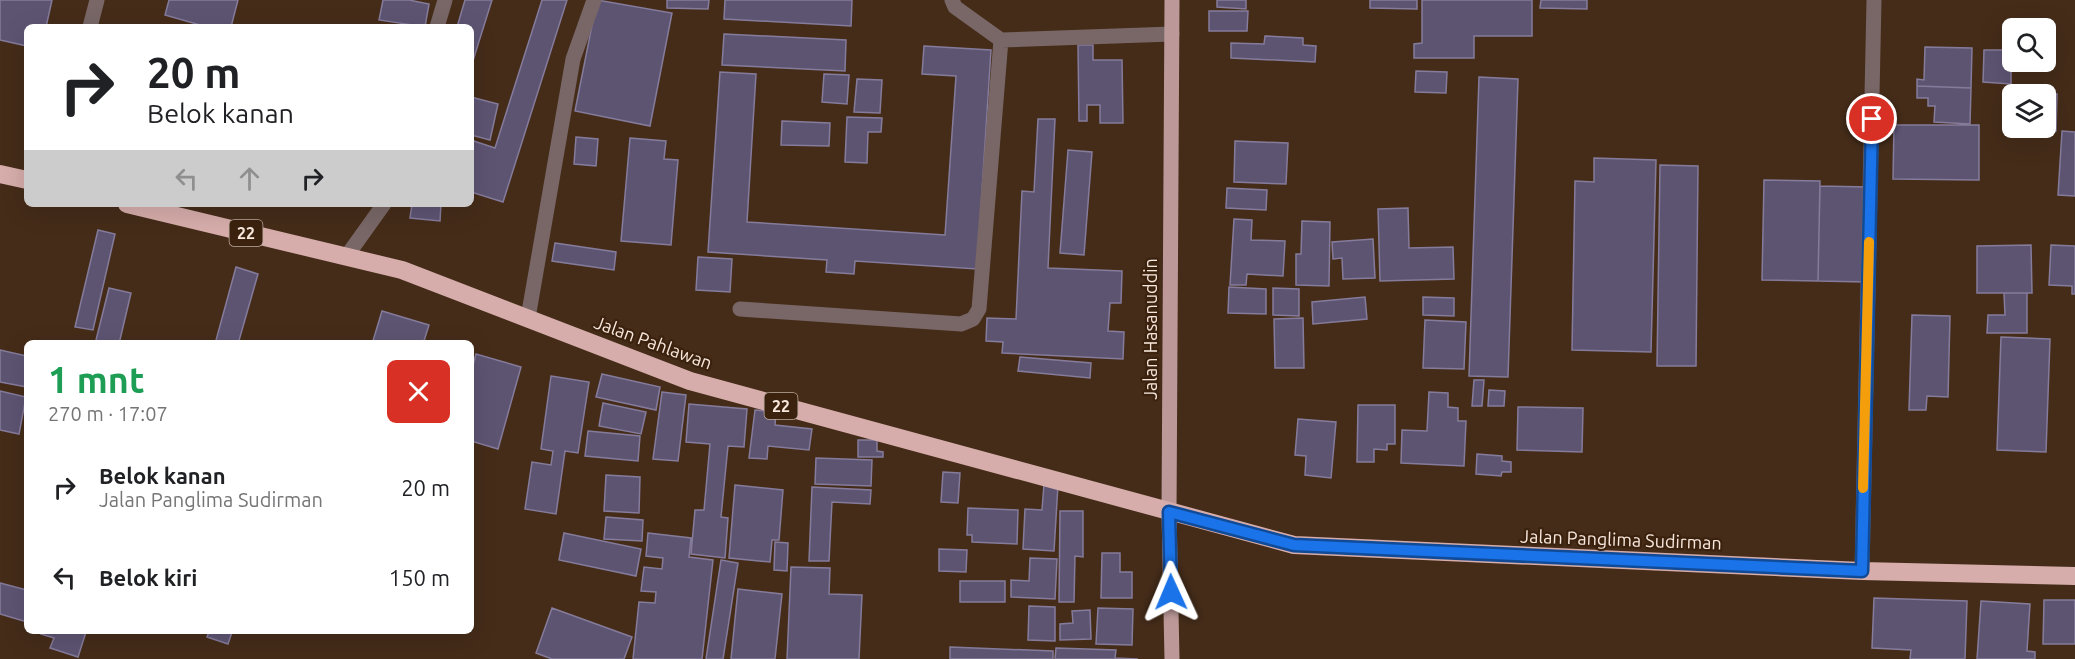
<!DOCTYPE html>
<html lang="id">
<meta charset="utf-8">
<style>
body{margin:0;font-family:Ubuntu,sans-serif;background:#f2f2f2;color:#202124;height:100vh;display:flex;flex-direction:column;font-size:22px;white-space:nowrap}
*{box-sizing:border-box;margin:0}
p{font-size:20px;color:#757577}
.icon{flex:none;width:33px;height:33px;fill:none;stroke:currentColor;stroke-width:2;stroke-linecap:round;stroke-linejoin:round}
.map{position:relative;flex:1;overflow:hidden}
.side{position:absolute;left:24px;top:340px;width:450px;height:294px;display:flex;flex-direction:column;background:#fff;border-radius:9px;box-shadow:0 6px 24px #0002}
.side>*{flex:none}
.hud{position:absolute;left:24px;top:24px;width:450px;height:183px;border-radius:9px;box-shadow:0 6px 24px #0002;background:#fff;color:#202124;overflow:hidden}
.controls{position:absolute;left:2002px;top:18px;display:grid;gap:12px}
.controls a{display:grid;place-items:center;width:54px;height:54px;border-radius:9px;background:#fff;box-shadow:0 6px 24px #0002;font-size:30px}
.pin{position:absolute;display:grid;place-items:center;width:51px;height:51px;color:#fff;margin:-26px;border:3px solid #fff;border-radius:50%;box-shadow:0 2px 6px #0007}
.me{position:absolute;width:66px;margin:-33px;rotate:359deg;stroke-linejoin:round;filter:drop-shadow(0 0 4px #0008)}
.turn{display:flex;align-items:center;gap:21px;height:126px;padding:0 24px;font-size:27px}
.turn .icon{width:78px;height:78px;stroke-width:2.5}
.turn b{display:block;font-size:42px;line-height:51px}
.lanes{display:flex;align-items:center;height:57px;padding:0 24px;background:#0003;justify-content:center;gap:30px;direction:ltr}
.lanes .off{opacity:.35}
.round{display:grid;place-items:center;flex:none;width:63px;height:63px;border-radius:9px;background:#f2f2f2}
.headline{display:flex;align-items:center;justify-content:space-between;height:102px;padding:0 24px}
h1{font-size:36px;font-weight:700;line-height:45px;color:#1e9e55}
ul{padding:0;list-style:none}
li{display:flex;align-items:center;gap:18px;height:90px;padding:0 24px}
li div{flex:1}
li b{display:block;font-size:22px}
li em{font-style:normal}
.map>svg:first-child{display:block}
.building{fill:#5d5472;stroke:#857b9b;stroke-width:1.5}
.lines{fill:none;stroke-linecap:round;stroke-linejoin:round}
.minor{stroke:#786766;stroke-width:15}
.major{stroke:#bc9998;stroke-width:15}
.highway{stroke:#d6adab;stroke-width:18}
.route-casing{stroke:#114b97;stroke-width:15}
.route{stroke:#1a73e8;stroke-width:10}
.slow{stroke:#f59e0b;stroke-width:10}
.labels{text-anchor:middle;stroke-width:4.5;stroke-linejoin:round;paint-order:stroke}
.shield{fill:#3b220f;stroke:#bfac9e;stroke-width:1.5}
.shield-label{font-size:16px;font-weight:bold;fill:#f8e7dc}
.street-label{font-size:18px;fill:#f8e7dc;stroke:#3b220f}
</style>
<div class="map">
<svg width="2075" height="659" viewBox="0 0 2075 659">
<rect width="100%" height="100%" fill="#452c19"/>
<path class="building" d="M0,0H52L46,27H27V46L0,40Z
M169,0H238L231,27H207L165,15Z
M383,0H409L429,4L425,27L379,20Z
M465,0H492L471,67V27H457Z
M542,0H567L503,202L471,192V140L495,148Z
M597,0L672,13L650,126L575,111Z
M667,0H709L708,9L667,8Z
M725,0H852L851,26L724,19Z
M1217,0H1246V9L1217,7Z
M1370,0H1417V9L1370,8Z
M1422,0H1532V36H1474V58H1414V44L1422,43Z
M1541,0H1587V9L1540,8Z
M1209,11H1248L1247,31H1209Z
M724,34L846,40L845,71L722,65Z
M1265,36L1303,38V45L1316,46L1315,62L1231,58V43L1264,44Z
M1078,45H1093V60H1122L1123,123H1100V105H1087V121H1079Z
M924,46L991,50L977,269L855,261L854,274L826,272L827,260L708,252L720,72L756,74L747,222L945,235L956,76L922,74Z
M1925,47L1972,48L1971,88L1917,86V79L1924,80Z
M1984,50H2007L2006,64L2011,65V84L1983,82Z
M1416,71L1447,72L1446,93L1415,92Z
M824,74L849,75L847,104L822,102Z
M1479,77L1518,79L1508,377L1469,376Z
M857,79L882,80L880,113L854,112Z
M1917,86L1971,88L1970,124L1934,122L1935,106H1928V98H1917Z
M2026,87L2044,88V93L2057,94L2056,131L2025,130V128H2046V94H2025Z
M471,97L498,104L490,140L471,135Z
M847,117L882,118L881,132H868L867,163L845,162Z
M1038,119H1055L1048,268L1122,271L1121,303H1110L1108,331L1124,332L1123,359L1002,353L1003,342L986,341L987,318L1016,319L1022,191L1034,192Z
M782,121L830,123L829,146L781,145Z
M1894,125H1979V180L1893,179Z
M2062,131L2075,132V196L2058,195Z
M576,137L598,139L596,166L574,164Z
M630,138L666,141L664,159L678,160L671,245L621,241Z
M1235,141L1288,143L1286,184L1234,182Z
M1068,150L1092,152L1084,255L1060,253Z
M1594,158L1656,160L1651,352L1572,350L1575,181L1594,182Z
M1660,165L1698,166L1696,366H1657Z
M1764,180L1820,181L1818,281L1762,280Z
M1820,186L1868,187L1866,282L1818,281Z
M1227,188L1267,190L1266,210L1226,208Z
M412,204H441L440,221L410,218Z
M1408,208L1409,248L1453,247L1454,279L1380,281L1378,209Z
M1234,219L1252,220L1251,240L1285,241L1283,276L1247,274L1246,285H1230Z
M1302,221L1330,222L1329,286L1296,285V254H1301Z
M98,230L115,234L93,330L75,327Z
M1373,239L1375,278L1343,279L1342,258L1333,259L1332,242Z
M555,243L616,252L614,270L552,261Z
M2031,245L2032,293H1977V246Z
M2051,245L2075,246V294H2072V286L2049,285Z
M698,257L732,259L730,292L696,290Z
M236,267L258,274L238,344H215Z
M1229,287L1266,289V314L1228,313Z
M109,288L131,293L119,344H95Z
M1273,288L1299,289V316L1273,315Z
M2004,293H2027V333H1987L1988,315H2005Z
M1365,297L1367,319L1313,324L1312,302Z
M1423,297L1454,298V316L1423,315Z
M382,311L429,325L423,344H372Z
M1912,315L1950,316L1948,397L1927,396L1926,410H1909Z
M1303,318L1304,368H1275L1274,319Z
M1425,320L1466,322L1464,369L1423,368Z
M2001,337L2050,339L2046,452L1997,450Z
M0,350L27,356V387L0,382Z
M476,354L521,367L498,449L471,441V373Z
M1020,357L1091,363L1090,378L1018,371Z
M602,374L660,387L656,410L596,397Z
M551,376L589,382L578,453L565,451L556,514L525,509L532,462L551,465L553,451L541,449Z
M1474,380H1484L1482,406H1472Z
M1489,390L1505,391L1504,406H1488Z
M0,391L26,397L19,434L0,430Z
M662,392L686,395L678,461L653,459Z
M1429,392L1448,393V407L1458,408V421H1466L1464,466L1401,463L1402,430L1427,431Z
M603,403L646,412L641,434L599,426Z
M689,404L747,409L744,447L728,446L721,517L728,518L725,558L691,554L695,510H704L710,444L686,442Z
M1358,405H1395V444H1387V450L1374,449V462H1357Z
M1518,407L1583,408L1582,452L1517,450Z
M755,410L776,412L775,425L812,429L809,450L768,446L767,459L749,458Z
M1298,419L1336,422L1331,478L1305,475L1306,456L1295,455Z
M588,431L640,436L638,461L585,456Z
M858,440H877V451L883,452V457H858Z
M1477,454L1502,456V461L1511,462V472H1502L1501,476L1476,474Z
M816,458L872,460L871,486L815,484Z
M943,472L960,473L958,503L941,502Z
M606,475L640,477L639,513L604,511Z
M1044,484L1058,485L1054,551L1023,549L1025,509L1042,510Z
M735,485L783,490L779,540H772L770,562L729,558Z
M812,487L871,490L870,504L832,502L829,561H809Z
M968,508L1018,510L1017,544L972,542V535H967Z
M1060,511H1083V557L1075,556L1074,602H1059Z
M606,517L643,520L642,541L604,539Z
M564,533L641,549L636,576L559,560Z
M648,533L691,538L689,557L713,560L702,659H633L639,602L655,603L656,592L641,591L644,567L662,569L663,558L646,556Z
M775,542L788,543L787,571L774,570Z
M939,549L967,550L966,572L939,571Z
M1102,553H1120V572H1132V598H1101Z
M1030,558L1057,559L1055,599L1011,597V580L1029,581Z
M721,560L738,563L723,659H706Z
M791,567L830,568L829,594L862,595L859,659H787Z
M960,581H1005V602H960Z
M0,583L27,590V622L0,614Z
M738,589L782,594L775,659H731Z
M1874,598L1967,601L1965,659H1910L1911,650L1872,648Z
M2044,600H2075V644H2043Z
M1981,601L2030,604L2027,651L2035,652V659H1977Z
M1029,606L1055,607V641L1028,640Z
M552,608L632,637L624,659H552L536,653Z
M1098,608L1133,609L1132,645L1096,644Z
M1090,610L1091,639L1060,640V624L1073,623L1072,611Z
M42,632H86L78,657L50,648L54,638L41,634Z
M209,632H232L228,644L207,637Z
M950,647L1053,651V659H950Z
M1056,648L1116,650L1115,658L1138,659H1055Z"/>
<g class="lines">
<path class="minor" d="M952,0L955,7L1001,40
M90,27L97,0
M437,27L445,0
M346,257L384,204
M740,309L961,324L973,319L979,309L1001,40L1172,34
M528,318L573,59L594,0
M1862,571L1874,0"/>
<path class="major" d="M1172,659L1169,512L1172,0"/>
<path class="highway" d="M0,174L27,180
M127,204L402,270L690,381L1294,545L1862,571L2075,576"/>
</g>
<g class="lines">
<g class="route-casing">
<path id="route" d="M1171,592L1169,512L1294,545L1862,571L1872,119"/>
</g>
<use href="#route" class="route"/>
<path class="slow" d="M1863,488L1869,242"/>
</g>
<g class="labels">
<g class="shield">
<rect x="229.5" y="220" width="33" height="26" rx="4.5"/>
<rect x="764.5" y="393" width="33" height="26" rx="4.5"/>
</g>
<g class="shield-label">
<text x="246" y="239">22</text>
<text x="781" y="412">22</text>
</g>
<g class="street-label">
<text transform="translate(1151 329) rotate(-90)" y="6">Jalan Hasanuddin</text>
<text transform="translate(653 343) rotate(20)" y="6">Jalan Pahlawan</text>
<text transform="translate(1621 540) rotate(2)" y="6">Jalan Panglima Sudirman</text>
</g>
</g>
</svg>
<div class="controls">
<a><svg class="icon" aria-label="search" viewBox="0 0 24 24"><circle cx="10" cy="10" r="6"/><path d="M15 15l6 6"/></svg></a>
<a><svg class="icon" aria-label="layers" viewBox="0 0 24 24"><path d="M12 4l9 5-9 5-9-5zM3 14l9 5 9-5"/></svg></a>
</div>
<div class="pin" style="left:1872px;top:119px;background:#d93025"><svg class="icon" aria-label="arrive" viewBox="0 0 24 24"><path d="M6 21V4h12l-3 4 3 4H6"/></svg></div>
<svg class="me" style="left:1171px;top:592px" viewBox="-20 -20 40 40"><path d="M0-17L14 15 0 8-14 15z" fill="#1a73e8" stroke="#fff" stroke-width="4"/></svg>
<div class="hud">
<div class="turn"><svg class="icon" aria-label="right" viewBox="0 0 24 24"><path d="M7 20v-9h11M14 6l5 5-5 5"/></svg><div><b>20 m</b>Belok kanan</div></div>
<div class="lanes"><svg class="icon off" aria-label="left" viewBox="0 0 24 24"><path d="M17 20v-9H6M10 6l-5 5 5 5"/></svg><svg class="icon off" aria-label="ahead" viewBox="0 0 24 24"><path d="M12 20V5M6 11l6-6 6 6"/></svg><svg class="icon" aria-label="right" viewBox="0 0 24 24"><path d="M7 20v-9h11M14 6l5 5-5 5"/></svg></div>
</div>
<section class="side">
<div class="headline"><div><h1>1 mnt</h1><p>270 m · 17:07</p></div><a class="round" style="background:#d93025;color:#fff"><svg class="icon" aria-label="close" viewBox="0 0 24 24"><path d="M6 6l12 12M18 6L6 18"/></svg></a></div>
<ul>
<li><svg class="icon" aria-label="right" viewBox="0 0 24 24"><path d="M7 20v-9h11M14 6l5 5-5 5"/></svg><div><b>Belok kanan</b><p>Jalan Panglima Sudirman</p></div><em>20 m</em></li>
<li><svg class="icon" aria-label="left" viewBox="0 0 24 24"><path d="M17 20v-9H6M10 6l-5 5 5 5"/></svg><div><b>Belok kiri</b></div><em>150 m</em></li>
</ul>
</section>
</div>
